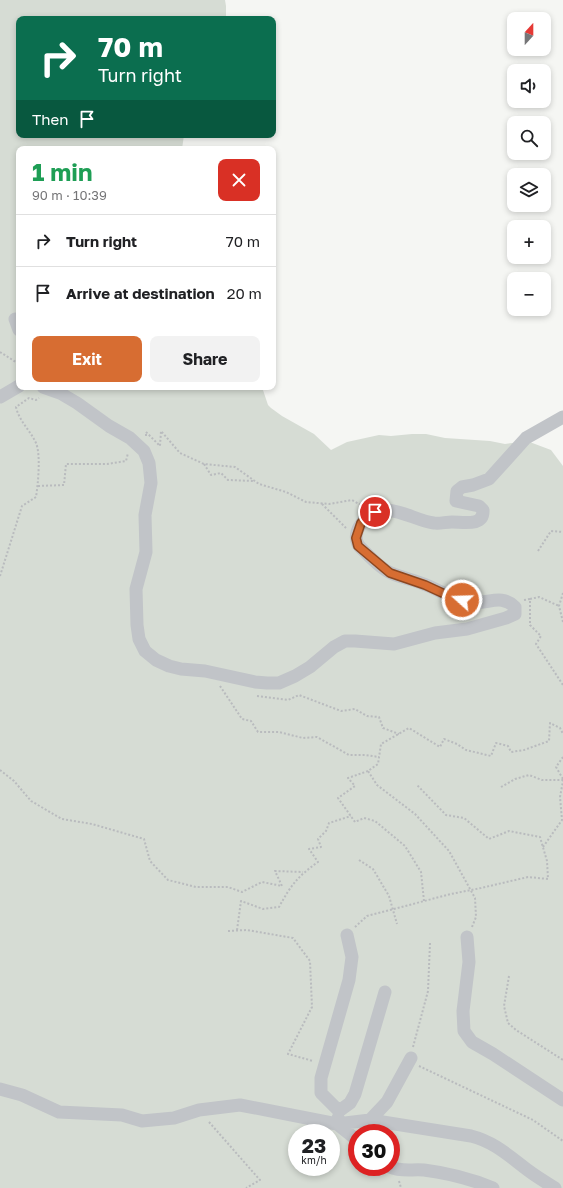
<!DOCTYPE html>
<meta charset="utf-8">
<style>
body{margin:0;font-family:"Golos Text",sans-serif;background:#f2f2f2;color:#202124;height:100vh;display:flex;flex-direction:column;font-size:15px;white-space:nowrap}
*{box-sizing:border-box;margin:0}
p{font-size:13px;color:#757577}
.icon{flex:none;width:22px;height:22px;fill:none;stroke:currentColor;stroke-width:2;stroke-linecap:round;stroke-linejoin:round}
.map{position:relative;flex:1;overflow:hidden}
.panel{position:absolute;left:16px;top:146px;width:260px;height:244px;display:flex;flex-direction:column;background:#fff;border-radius:8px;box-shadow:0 2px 6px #0003}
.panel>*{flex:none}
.hud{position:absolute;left:16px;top:16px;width:260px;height:122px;border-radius:8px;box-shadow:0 2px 6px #0003;background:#0b6e4f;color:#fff;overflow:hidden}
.needle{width:26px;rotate:21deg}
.controls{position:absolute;left:507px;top:12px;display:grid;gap:8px}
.controls a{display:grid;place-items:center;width:44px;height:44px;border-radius:8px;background:#fff;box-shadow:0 2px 6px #0003;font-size:20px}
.speed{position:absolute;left:288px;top:1124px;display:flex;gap:8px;font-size:20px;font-weight:700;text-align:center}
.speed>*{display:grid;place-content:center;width:52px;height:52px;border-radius:50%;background:#fff;box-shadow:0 2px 6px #0003;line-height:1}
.speed small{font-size:10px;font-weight:400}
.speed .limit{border:6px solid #d22;background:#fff;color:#111}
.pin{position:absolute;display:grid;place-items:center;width:34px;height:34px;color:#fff;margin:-17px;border:2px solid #fff;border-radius:50%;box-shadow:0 1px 4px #0007}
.me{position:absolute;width:44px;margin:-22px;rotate:290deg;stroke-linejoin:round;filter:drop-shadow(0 0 3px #0008)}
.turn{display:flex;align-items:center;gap:14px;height:84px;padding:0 16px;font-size:18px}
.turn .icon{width:52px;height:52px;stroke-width:2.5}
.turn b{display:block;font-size:28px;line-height:34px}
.then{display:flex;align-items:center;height:38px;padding:0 16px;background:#0003;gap:8px;font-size:15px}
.round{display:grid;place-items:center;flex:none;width:42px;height:42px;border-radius:8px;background:#f2f2f2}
.head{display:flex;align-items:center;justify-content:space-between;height:68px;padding:0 16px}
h1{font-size:24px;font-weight:700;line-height:30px;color:#1e9e55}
.button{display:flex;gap:8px;margin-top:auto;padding:8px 16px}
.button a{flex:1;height:46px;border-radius:8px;background:#d76d32;color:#fff;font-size:16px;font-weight:700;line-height:46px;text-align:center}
.button a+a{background:#f2f2f2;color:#202124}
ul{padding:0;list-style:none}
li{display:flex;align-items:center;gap:12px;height:52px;padding:0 16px;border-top:1px solid #e0e0e0}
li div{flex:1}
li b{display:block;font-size:15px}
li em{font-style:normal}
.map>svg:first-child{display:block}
.green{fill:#d6dcd4;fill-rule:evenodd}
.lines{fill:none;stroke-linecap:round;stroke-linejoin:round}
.path{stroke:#b9bbbe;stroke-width:2;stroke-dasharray:2 2;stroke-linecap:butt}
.minor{stroke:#c1c4c8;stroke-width:13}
.route-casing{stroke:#8c4720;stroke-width:10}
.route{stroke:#d76d32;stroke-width:7}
</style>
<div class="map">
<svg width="563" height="1188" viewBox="0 0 563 1188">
<rect width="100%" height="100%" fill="#f5f6f3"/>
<path class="green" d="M0,0H225L226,6V19H19V135H184L182,149H19V387H262L268,405L271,408L282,416L314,434L331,450L347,442L379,435L391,436L412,434H426L445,438L490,441L505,444L527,441L551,450L563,466V1188H0ZM297,1133H331V1167H297ZM357,1133H391V1167H357Z"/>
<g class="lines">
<path class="path" d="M0,352L19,364
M146,436V432L160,446L161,431L180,453L204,464L235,467L259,484L286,492L306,502L329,504L352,500L361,505
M204,464L211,475L221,473L228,480L253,481
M38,486L64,485L66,464H107L126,461L128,453
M322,504L346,528
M538,551L551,531L563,532
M0,576L22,506L36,497C38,484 41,455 36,443C30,430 19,421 16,407L29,398L36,400L39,398
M563,593L559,606L563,622
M530,599L539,597L559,606
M524,600L530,599V625L541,636L536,644L563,685
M220,686L242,719L251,721L258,732H279L303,738L317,737L349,755H365L379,757
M257,696L288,700L299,695L341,711L355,709L367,716L379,717L383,728L399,734
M563,757L556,767L563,779
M0,770L14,781L31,801L62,819L92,824L144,839L150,861L168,880L196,887H228L242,892L262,882L282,886L275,871L303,872
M368,771L348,778L355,786L338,798L355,822L364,818L375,821L405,846L421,872L424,901
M501,787L515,779L529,775L542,780H563
M543,847L562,820L560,797L563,781
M359,860L373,869L389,896L397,924
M355,927L367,916L451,894L481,888L528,877L548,879L547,861L540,837L509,831L489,839L464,818L446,815L417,785
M472,927L476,917L475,898L449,851L415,814L377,785L368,771L378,764L381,744L409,728L440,747L444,739L457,744L466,750L491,756L496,743L508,746L511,752L524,750L549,741L550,723L560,728L563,734
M237,930L241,901L263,909L279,907C291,885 298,876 318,862L309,849L321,847L318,839L326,831L329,823L351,816
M228,931L247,930L293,938L310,961L312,1007L288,1054L313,1061
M509,976L504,1006L508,1023L516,1030L563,1060
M413,1047L428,991L430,943
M419,1066L533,1120L563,1141
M209,1122L260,1180L246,1188
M399,1181L401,1188"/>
<path class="minor" d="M15,319L19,330
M43,387L60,393L77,403L109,426L130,438L144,451L149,463L151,483L145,515L146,552L136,589L137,625L139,639L145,651L156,660L169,666L181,669L205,671L255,682L267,683H279L295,676L310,667L334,647L345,641H355L394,644L435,633L467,629L506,618L515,614V607C501,593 487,605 471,602C455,600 441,591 426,585C415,580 402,578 391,573C381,569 371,558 363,550C357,545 355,540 357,532C359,525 363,521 367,517C386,499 414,521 434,523C439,524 446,522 452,522C463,522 484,527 483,510L479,506L456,501L457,491L462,487L473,485L489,479L526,438L563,417
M0,397L19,386
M347,935L352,957L349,980L321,1078V1093L339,1111L350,1103L355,1094L385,992
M467,937L469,962L463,1011L464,1031L472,1042L493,1054L563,1100
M0,1089L22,1095L59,1112L122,1115L142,1121L174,1118L199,1110L240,1105L337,1124L370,1120L471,1136C495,1142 510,1157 529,1171C537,1177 547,1183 555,1188
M338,1118L337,1124L357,1140
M370,1120L387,1102L411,1058
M390,1167C401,1172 412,1169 424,1170C448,1173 471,1179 493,1188"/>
</g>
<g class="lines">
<g class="route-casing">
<path id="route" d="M375,512L370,514L361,523L356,538L358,546L390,573L425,585L451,597L462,600"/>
</g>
<use href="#route" class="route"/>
</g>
</svg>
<div class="controls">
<a><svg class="needle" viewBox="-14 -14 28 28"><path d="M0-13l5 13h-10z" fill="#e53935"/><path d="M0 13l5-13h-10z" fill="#757577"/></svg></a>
<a><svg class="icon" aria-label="sound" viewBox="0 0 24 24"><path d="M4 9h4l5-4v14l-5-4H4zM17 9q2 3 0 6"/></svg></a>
<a><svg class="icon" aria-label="search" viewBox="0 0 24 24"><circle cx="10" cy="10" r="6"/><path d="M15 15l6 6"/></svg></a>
<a><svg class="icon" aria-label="layers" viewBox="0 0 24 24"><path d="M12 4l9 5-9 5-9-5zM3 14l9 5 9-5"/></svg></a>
<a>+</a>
<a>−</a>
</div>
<div class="speed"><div>23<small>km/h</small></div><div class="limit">30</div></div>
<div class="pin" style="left:375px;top:512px;background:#d93025"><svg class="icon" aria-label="arrive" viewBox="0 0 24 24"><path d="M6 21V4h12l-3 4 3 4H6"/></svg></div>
<svg class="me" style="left:462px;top:600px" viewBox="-20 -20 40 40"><circle r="17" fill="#d76d32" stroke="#fff" stroke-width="3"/><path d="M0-11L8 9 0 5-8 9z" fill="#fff"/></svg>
<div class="hud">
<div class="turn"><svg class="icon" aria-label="right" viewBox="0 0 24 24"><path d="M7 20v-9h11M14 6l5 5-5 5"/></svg><div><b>70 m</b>Turn right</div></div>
<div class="then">Then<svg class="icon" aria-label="arrive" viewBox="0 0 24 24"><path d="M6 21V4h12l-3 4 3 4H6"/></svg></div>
</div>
<section class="panel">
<div class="head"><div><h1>1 min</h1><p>90 m · 10:39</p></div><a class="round" style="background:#d93025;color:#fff"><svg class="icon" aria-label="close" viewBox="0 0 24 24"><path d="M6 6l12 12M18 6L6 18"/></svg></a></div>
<ul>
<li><svg class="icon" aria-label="right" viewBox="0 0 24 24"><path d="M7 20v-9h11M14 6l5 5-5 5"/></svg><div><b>Turn right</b></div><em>70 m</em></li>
<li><svg class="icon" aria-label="arrive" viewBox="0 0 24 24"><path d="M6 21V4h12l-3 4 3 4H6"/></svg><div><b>Arrive at destination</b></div><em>20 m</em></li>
</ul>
<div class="button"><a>Exit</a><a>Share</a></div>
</section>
</div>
